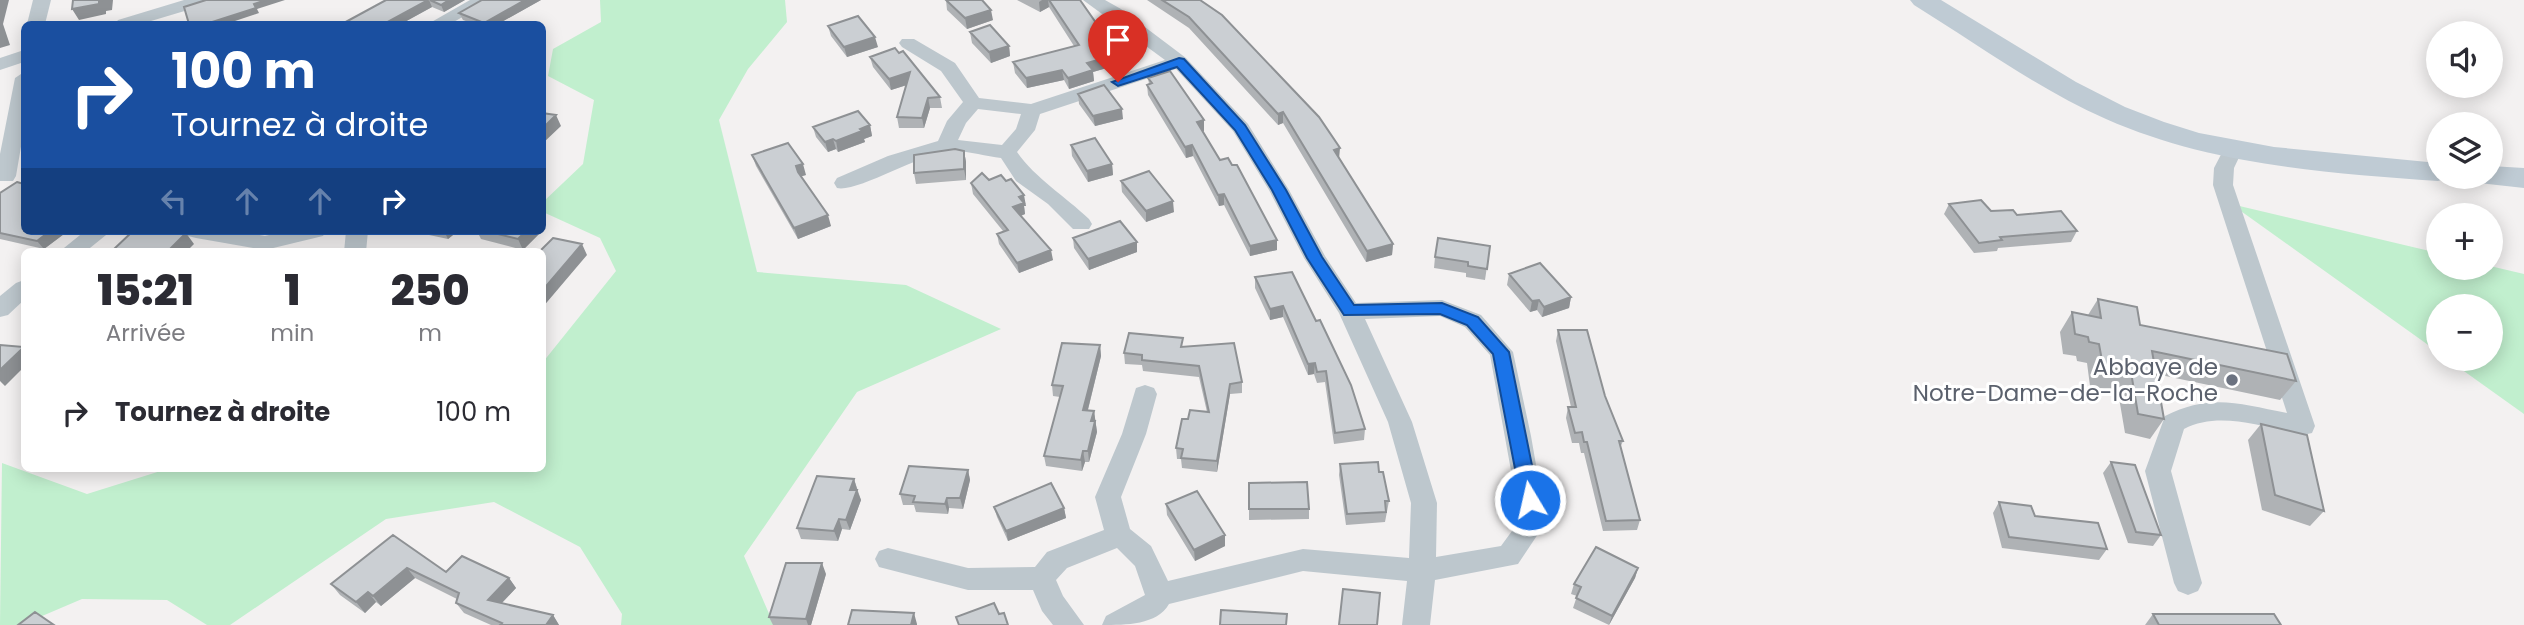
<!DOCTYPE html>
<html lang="fr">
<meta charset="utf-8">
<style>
body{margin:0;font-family:Poppins,sans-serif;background:#f2f2f3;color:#2b2b33;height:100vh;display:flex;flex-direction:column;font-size:26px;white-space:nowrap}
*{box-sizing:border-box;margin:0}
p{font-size:23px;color:#7c7c81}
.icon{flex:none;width:38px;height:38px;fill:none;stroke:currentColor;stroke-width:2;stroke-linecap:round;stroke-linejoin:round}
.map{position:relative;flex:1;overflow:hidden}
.drawer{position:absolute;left:21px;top:248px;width:525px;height:224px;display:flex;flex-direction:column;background:#fff;border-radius:10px;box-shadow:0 4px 18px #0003}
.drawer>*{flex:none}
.guide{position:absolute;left:21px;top:21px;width:525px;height:214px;border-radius:10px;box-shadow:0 4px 18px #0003;background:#1a4fa0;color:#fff;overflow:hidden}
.tools{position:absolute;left:2426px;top:21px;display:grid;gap:14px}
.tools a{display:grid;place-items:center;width:77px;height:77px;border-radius:50%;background:#fff;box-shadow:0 4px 18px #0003;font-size:35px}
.pin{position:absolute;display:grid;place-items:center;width:60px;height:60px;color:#fff;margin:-72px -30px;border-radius:50% 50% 50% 0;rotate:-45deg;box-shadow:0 0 7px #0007}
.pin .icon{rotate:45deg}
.me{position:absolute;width:77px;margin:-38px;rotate:351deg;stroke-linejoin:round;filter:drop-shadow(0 0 5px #0008)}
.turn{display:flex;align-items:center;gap:24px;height:147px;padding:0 35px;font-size:32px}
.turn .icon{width:91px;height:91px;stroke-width:2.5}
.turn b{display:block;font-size:49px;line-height:60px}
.lanes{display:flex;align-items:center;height:66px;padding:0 35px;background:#0003;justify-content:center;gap:35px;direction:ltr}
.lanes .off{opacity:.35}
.eta{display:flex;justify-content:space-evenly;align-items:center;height:119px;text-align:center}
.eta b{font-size:42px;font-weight:800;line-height:49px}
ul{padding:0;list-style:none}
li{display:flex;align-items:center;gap:21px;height:91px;padding:0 35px}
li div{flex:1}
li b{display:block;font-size:26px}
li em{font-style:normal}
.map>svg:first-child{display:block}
.green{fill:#c1efce}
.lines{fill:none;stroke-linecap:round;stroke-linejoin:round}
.street{fill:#bdc7cd;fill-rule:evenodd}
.secondary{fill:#bfcbd4;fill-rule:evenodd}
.wall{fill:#afb2b5}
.shaded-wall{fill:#8e9194}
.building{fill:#cbcfd3;stroke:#8e9194;stroke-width:2}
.route{fill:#1a73e8;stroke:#114b97;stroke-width:2}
.worship-dot{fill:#6b7280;stroke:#fff;stroke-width:2.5}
.labels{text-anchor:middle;stroke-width:6;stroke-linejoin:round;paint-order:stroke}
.worship-label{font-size:23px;fill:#5b616d;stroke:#fff;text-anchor:end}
</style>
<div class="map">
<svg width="2524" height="625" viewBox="0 0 2524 625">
<rect width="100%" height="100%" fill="#f3f1f1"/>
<path class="green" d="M600,0H785L787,22L748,69L719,120L757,272L906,285L1001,329L857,392L744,556L774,625H621L622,614L580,547L494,502L386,519L230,625H207L167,600L82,599L21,625H0L2,463L87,494L167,469H542L543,362L616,271L600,238L543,212V202L583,164L594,100L548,76L553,49L601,22Z
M2231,204L2438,253V268L2490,266L2524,274V414L2447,359H2490V306H2438V352Z"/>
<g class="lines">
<path class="street" d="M33,0H51L45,24H27Z
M184,0H211L208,4L141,24H115L118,20Z
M470,0H493L450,24H428Z
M1083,0H1105L1121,9L1186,58L1248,124L1289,190L1325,256L1356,303L1442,300L1481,315L1513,352L1531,436L1546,522L1518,564L1435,580L1430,625H1402L1407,581L1303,571L1169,604C1157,625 1126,625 1102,625L1106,616L1145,595L1135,566L1117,548L1067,568L1056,580L1063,596L1084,625H1053L1042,611L1033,590H968L879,567L875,559L879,551L888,548L968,568L1035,567L1047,552L1104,530L1095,497L1122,434L1136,388L1145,385L1154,388L1157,394L1146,434L1121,497L1130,529L1151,546L1168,581L1303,549L1409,558L1411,503L1388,422L1339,313L1304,258L1269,190L1233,131L1176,69L1040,114L1035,130L1017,152C1036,179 1065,196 1089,219L1092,224L1089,229H1073L1048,204L1016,181L1001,158C984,156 962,149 946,152C918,155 856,193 837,188L834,183L837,178L888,156L938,141L947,121L963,102L941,71L902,47L899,43L902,39H914L955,63L979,98L1031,104L1165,60ZM978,109L1021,114L1016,129L1002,145L958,140L966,123ZM1440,316L1465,327L1490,355L1520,520L1501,546L1436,557L1437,503L1412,422L1365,319Z
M24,50V62L0,70V58Z
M24,72V129L16,176L13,181H0V154L15,78Z
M2233,143L2240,145L2243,149L2234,168L2233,185L2315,426L2312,433L2303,435C2266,428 2220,410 2184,429L2171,471L2202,583L2198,591L2188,595L2178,591L2174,583L2145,471L2165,416C2211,393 2239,404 2287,413L2213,185L2214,168L2226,145Z
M85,231H111L85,252H59Z
M185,231H237L265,236L285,231H326L323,236L265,250L196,238L188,236Z
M346,231H368L366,252H344Z
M24,280V300L8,315L0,317V296L16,283Z"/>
<path class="secondary" d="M1910,0H1941L2076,82L2125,107L2164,122L2199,133L2274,147L2438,163V177H2450L2438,181C2326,173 2210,165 2106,119C2038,89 1977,44 1914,5Z
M2490,166L2524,168V188L2479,183L2476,177H2490Z"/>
</g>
<path class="wall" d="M386,0H465L444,12L432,7L401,24H342Z
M482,0H541L498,24H474L463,20L459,13Z
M946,0L993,20L967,29L947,10Z
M1017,0H1080L1106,37L1126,52L1127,62L1093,72L1094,81L1069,89L1064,80L1027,88L1015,73L1013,62L1074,46L1049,7L1040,12Z
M1147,0H1200L1339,159L1393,244L1392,255L1366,262L1283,123L1278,125L1189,28Z
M828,26L878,47L847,57L831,36Z
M970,32L1009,46L1010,56L991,63L972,43Z
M870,57L940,97L942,108H930L924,128H899L897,117L907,85L891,90L873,67Z
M1148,78L1204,131H1203L1220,160L1277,240V250L1250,256L1224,205L1219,206L1193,156L1186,158L1148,95L1147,85L1149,84Z
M1078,94L1123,119L1095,126L1079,104Z
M870,125L872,136L864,139L865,142L838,152L836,149L828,152L816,137L813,127Z
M1071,145L1112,164L1113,175L1088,182L1072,156Z
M964,151L966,162V180L916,184L914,173Z
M752,155L806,175L801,176L831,226L798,239L756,166Z
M989,180L1026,206H1024L1025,214L1021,216L1053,260L1019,273L999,244L997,234L1003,231L973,194L971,183Z
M1121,181L1174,212L1146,222L1122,192Z
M0,193L68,231L44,249L0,239Z
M1949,204L2017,215L2077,231L2071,242L1998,248L1997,251L1974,253L1944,214Z
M410,231H458L448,239Z
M477,231H539L540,233L523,250L481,239Z
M1073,238L1137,242V252L1089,270L1074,248Z
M1490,246L1485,280L1466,277V273L1434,268L1435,257Z
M1292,272L1365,429L1364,440L1334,444L1325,382L1317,383L1314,374L1308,375L1283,317L1270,320L1255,288V277Z
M1509,274L1571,297L1569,308L1542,317L1537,310L1530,312L1507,285Z
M2098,299L2140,325L2296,381L2280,400L2156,374L2164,419L2150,439L2125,433L2118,392L2090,386L2087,363L2077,361L2076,356L2063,354L2060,332L2072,312L2088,315Z
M1558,330L1605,396L1623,441L1620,448L1640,520L1637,530L1603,531L1584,453H1581L1579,443H1572L1566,418L1568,407H1571L1556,341Z
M1100,345L1101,356L1088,410L1094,411L1097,432L1089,462H1085L1082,471L1046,466L1044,456L1060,397L1053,396L1052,385Z
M1183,347L1242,382V393L1230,394L1217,472L1182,468L1181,459H1177L1176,448L1188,419L1207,412L1199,377L1143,371L1142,365L1125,364L1124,353Z
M2261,424L2324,511L2310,526L2262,510L2248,440Z
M2111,462L2161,535L2153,546L2128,543L2103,473Z
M1340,464L1379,472L1389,501L1385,522L1346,525L1339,475Z
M968,470L970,480L963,509L949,508L948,514L916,512L914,505H903L900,494Z
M854,479L861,500L850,530L842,529L838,541L801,539L797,528Z
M1249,483L1309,509V519L1249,520Z
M1999,502L2035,516L2107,549L2099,560L2002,548L1993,513Z
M1166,504L1225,535V546L1195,561L1167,515Z
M994,507L1064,508L1066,518L1008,541L997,517Z
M393,535L446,572L509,578L516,588L502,603L553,615L559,625H491L464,613L456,603L457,599L415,578L381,606L376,602L365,613L340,595L331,584Z
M1638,568L1635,578L1609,625L1573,608L1577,596L1571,594L1574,584Z
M826,574L811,625H773L769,617Z
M2153,614L2281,625H2145Z"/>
<path class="shaded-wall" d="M0,0H9L3,24L10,45L0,48Z
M103,0H113L112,10L106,11V14L79,20L72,9Z
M266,0H285L257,9L259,13L226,24H206L254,4Z
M429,0L432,7L401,24H384Z
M449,0H465L444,12L441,5Z
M525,0H541L498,24H485L484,23Z
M1042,0H1048L1049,7L1040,12L1039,2Z
M991,10L993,20L967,29L965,18Z
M875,37L878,47L847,57L844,47Z
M1009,46L1010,56L991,63L989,52Z
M1126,52L1127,62L1093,72L1094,81L1069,89L1068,78L1087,63Z
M1062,70L1064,80L1027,88L1026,78Z
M910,72L913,83L891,90L889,79Z
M928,98L930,108L924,128L922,118Z
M1122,109L1123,119L1095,126L1093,116Z
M1283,112V123L1278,125V114Z
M556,115L561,126L542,144V129Z
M1204,120V131L1198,132L1197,122Z
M870,125L872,136L864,139L865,142L838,152L836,141Z
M833,139L836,149L828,152L825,142Z
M1192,145L1193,156L1186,158L1185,147Z
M1340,148L1339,159L1334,150Z
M964,151L966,162V180L964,169Z
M803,164L806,175L799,177L796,166Z
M1112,164L1113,175L1088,182L1087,171Z
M1224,194V205L1219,206L1218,195Z
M1024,195L1026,206H1024L1025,214L1015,218L1013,207L1019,197Z
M1173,201L1174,212L1146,222V211Z
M828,215L831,226L798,239L794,228Z
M50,231H68L44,249L37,241Z
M444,231H458L448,239Z
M526,231H539L540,233L523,250L518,239Z
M186,233L194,244L186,252H167Z
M1277,240V250L1250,256V246Z
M1137,242V252L1089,270L1088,259Z
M582,244L587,255L542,308V291Z
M1393,244L1392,255L1366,262L1367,251Z
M1051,250L1053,260L1019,273L1017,263Z
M1571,297L1569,308L1542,317L1544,307Z
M1539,300L1537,310L1530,312L1532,301Z
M1283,306V317L1270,320V309Z
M1100,345L1101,356L1085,421L1083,410Z
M24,347V367L5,386L0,381V370Z
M1315,363L1314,374L1308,375V364Z
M1230,384V394L1217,472V461Z
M1094,411L1097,432L1089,462L1088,451L1091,421Z
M1083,451L1085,462L1082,471L1081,460Z
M968,470L970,480L963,509L960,498Z
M854,479L857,489L853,500L850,490Z
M857,490L861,500L850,530L846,520Z
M947,498L949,508L948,514L945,504Z
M1064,508L1066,518L1008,541L1006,531Z
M839,519L842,529L838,541L834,531Z
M1225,535V546L1195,561L1194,550Z
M822,563L826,574L811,625H808L806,619Z
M407,568L415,578L381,606L373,596Z
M1638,568L1635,578L1609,625L1612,616Z
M509,578L516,588L495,610L488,600Z
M368,592L376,602L365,613L356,602Z
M914,613L917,624V625H911Z
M553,615L559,625H546Z"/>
<path class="building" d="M73,0H103L99,1V4L72,9Z
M206,0H266L254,4L256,8L206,24H189L184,7Z
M386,0H428L384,24H342Z
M430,0H449L441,5Z
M482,0H525L484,23L459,13Z
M946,0H982L991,10L965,18Z
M1049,0H1080L1106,37L1112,35L1126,52L1087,63L1093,70L1068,78L1062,70L1026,78L1013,62L1079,45Z
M1162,0H1200L1222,15L1319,117L1340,148L1334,150L1393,244L1367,251L1283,112L1278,114L1189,17Z
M858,16L875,37L844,47L828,26Z
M990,25L1009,46L989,52L970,32Z
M895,48L899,53L903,51L940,97L928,98L922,118L897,117L910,72L889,79L870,57Z
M1170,71L1204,120L1197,122L1220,160L1228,158L1232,165H1237L1277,240L1250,246L1224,194L1218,195L1192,145L1185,147L1147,85L1152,83L1148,78Z
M1104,85L1122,109L1093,116L1078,94Z
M858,111L870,125L860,129L862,131L836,141L833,139L825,142L813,127Z
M542,113L556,115L542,129Z
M1095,138L1112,164L1087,171L1071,145Z
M788,143L803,164L796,166L798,172L828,215L794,228L752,155Z
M955,149L964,151V169L914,173V155Z
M1149,171L1173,201L1146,211L1121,181Z
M982,173L989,180L1001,175L1006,181L1011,179L1024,195L1019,197L1024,203L1013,207L1051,250L1017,263L997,234L1008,230L971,183Z
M17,182L24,184V231H50L37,241L0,233V193Z
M1981,200L1991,211L2013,210L2017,215L2061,211L2077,231L2000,237L2002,240L1979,243L1949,204Z
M1120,221L1137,242L1088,259L1073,238Z
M133,231H173L186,233L167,252H132L113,250Z
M486,231H526L518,239Z
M553,238L582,244L542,291V252H539Z
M1438,238L1490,246L1487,269L1468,266V262L1435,257Z
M1540,263L1571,297L1544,307L1539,300L1532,301L1509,274Z
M1292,272L1316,321L1320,320L1351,385L1365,429L1335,433L1326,371L1317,372L1315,363L1308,364L1283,306L1270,309L1255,277Z
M2098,299L2137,307L2140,325L2287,354L2296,381L2152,351L2164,419L2138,414L2131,372L2103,366L2099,344L2089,342L2088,337L2075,334L2072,312L2101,318Z
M1558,330H1587L1605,396L1623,441H1619L1640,520L1606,521L1587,442H1584L1582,432L1575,433L1568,407H1576Z
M1129,333L1183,338L1181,347L1234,343L1242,382L1230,384L1217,461L1181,458L1183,449L1176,448L1182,419H1188L1190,410L1209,412L1199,366L1142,360V355L1124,353Z
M1062,343L1100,345L1083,410L1094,411L1091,421H1095L1088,451H1083L1081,460L1044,456L1063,386L1052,385Z
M0,345L24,347L0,370Z
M2261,424L2307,435L2324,511L2275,495Z
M1378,462L1379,472H1383L1389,501H1385L1386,512L1347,514L1340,464Z
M2111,462L2135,465L2161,535L2136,532Z
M909,466L968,470L960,498H947L945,504L913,502L915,496L900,494Z
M817,476L854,479L850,490H857L846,520L839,519L834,531L797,528Z
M1307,482L1309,509H1249V483Z
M1051,483L1064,508L1006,531L994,507Z
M1197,491L1225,535L1194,550L1166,504Z
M1999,502L2031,506L2035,516L2098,523L2107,549L2009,537Z
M393,535L446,572L462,556L509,578L488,600L553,615L546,625H500L502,623L456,603L459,593L407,568L373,596L368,592L356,602L331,584Z
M1596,547L1638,568L1612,616L1576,598L1581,587L1574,584Z
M786,563H822L806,619L769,617Z
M1343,589L1380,593L1377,625H1339Z
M994,603L999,614L1004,613L1008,625H959L956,617Z
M852,610L914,613L911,625H848Z
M1221,610L1287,614L1286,625H1220Z
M35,612L54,625H18Z
M2153,614H2274L2281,625H2159Z"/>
<path class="route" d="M1179,58L1184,59L1245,125L1286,190L1322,257L1354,305L1442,303L1478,317L1509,352L1539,500L1536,505L1530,508L1523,505L1521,500L1493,354L1467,325L1440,314L1344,315L1307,258L1272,190L1235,130L1177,67L1118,86L1112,82Z"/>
<circle class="worship-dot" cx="2232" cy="380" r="7"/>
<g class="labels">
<g class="worship-label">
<text x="2218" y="375">Abbaye de<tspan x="2218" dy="26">Notre-Dame-de-la-Roche</tspan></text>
</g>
</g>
</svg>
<div class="tools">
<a><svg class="icon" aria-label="sound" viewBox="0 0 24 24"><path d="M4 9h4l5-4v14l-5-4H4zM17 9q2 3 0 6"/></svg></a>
<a><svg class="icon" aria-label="layers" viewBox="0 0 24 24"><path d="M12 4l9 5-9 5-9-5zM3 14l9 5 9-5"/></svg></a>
<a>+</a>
<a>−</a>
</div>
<div class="pin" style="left:1118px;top:82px;background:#d93025"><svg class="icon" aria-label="arrive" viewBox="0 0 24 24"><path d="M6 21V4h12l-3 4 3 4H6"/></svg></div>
<svg class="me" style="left:1530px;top:500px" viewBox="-20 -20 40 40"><circle r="17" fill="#1a73e8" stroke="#fff" stroke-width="3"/><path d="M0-11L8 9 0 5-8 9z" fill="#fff"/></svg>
<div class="guide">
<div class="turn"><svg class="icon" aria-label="right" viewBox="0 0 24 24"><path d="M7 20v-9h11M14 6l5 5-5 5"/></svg><div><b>100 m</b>Tournez à droite</div></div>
<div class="lanes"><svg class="icon off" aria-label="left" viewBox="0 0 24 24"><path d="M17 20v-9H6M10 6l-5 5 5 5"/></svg><svg class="icon off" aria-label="ahead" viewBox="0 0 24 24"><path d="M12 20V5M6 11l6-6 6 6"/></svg><svg class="icon off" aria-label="ahead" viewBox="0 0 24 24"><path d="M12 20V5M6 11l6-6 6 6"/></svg><svg class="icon" aria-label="right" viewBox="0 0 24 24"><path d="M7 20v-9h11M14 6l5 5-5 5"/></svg></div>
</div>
<section class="drawer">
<div class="eta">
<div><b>15:21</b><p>Arrivée</p></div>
<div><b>1</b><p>min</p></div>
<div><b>250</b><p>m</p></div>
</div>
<ul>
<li><svg class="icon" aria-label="right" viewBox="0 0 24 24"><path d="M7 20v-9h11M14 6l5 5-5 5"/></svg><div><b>Tournez à droite</b></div><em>100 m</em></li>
</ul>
</section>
</div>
